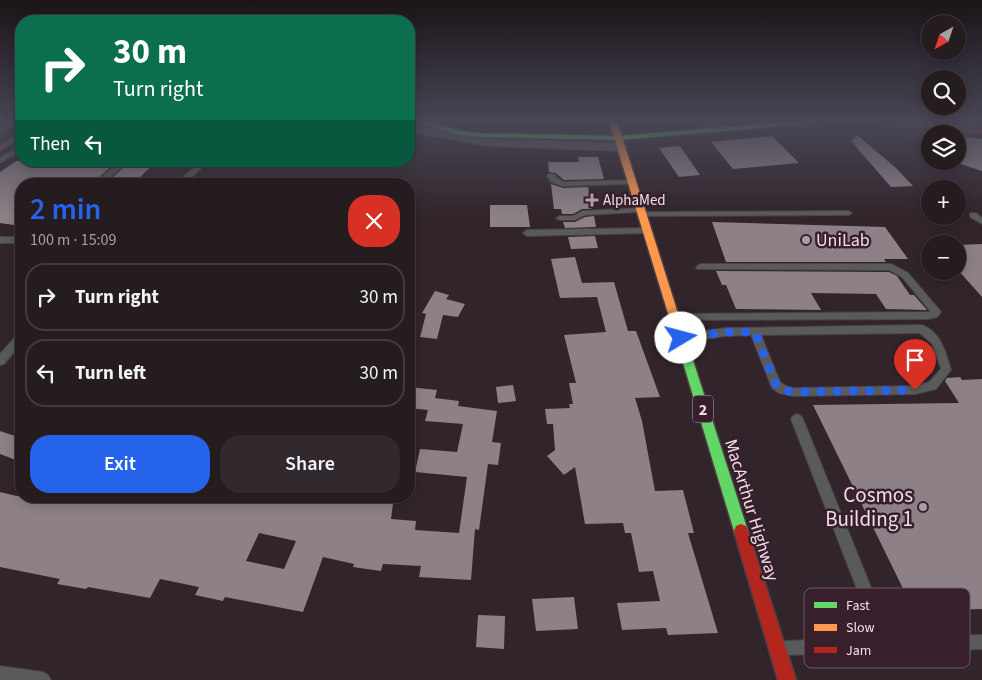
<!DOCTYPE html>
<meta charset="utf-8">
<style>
body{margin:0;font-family:"Source Sans 3",sans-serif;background:#31292d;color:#f1f3f6;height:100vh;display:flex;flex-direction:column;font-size:19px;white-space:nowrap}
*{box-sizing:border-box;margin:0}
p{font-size:16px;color:#a3a1a5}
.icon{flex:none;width:28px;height:28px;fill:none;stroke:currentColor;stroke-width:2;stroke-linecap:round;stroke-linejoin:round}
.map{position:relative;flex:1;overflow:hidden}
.details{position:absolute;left:15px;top:178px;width:400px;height:325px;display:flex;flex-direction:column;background:#251c20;border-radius:20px;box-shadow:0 2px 12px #0003,0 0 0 1px #423a3e}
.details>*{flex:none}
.guide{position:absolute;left:15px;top:15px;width:400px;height:152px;border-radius:20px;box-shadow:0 2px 12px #0003,0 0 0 1px #423a3e;background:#0b6e4f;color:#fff;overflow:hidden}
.needle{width:32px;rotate:220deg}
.fabs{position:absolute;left:921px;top:15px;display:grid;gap:10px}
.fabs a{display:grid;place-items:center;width:45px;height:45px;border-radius:50%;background:#251c20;box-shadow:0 2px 12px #0003,0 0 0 1px #423a3e;font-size:25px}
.pin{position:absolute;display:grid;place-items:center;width:42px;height:42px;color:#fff;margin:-51px -21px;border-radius:50% 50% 50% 0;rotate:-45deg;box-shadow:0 0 5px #0007}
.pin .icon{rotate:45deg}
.me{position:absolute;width:55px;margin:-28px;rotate:82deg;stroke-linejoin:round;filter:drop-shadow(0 0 4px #0008)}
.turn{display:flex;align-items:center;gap:18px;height:105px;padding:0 15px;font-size:22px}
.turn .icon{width:65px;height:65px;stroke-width:2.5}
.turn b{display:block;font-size:35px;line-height:42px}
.then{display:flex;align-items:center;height:48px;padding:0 15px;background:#0003;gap:10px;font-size:19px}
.round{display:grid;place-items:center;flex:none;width:52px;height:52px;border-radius:20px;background:#31292d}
.overview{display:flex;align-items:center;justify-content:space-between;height:85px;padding:0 15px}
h1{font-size:30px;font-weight:600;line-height:38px;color:#2563eb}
.action{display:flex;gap:10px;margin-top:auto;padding:10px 15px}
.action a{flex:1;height:58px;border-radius:20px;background:#2563eb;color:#fff;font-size:20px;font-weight:600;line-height:58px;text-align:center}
.action a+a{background:#31292d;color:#f1f3f6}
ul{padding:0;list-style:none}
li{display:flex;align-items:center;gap:15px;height:68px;margin:0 10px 8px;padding:0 5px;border:2px solid #423a3e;border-radius:20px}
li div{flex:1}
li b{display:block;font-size:19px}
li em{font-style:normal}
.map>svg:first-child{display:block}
.building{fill:#8d8187;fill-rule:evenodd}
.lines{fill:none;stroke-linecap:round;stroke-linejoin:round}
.lane-casing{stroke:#4b4045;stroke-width:2}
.street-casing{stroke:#4b4045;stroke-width:2}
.fast-casing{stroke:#4b4045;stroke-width:3}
.slow-casing{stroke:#4b4045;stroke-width:3}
.jam-casing{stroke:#4b4045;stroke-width:3}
.lane{fill:#595b5a;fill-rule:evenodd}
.street{fill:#595b5a;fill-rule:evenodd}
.fast{fill:#63d668;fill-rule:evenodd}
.slow{fill:#ff974d;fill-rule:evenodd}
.jam{fill:#b3261e;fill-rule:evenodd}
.route{stroke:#2563eb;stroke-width:9;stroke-dasharray:0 16.2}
.poi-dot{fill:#ad9ea5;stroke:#371f2b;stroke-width:2}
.labels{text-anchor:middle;stroke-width:5;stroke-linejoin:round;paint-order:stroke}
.far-poi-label{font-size:15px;fill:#f0dfe6;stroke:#371f2b;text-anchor:start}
.shield{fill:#371f2b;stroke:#b8a5ae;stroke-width:1}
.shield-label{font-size:16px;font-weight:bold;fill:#f0dfe6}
.poi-label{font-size:18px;fill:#f0dfe6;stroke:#371f2b;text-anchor:start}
.street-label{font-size:18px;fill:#f0dfe6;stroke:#371f2b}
.near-poi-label{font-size:21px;fill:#f0dfe6;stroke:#371f2b;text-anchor:end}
.key{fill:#371f2b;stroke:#6e5963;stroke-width:1}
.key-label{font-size:14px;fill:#f0dfe6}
</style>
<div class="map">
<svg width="982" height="680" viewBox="0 0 982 680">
<rect width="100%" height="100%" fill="#31252b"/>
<path class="building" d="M857,135L896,168L913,186L891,187L851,141Z
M772,136L799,163L733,169L711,142Z
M958,136L982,139V171L958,163Z
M680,146L700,175L679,177L659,148Z
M578,157H598L604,179L564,180L556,173L549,172L548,162H579Z
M16,161H117L92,184H21V226L0,223V172Z
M130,161H157L133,184H106Z
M551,184L563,188L588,187L592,209H582L573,214H562L561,209H554Z
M490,205H527L530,227H490Z
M594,216L596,227L565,228L563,222H575L585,217Z
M712,222L885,227L908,259H884L886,262H726Z
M595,236L598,248L571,249L568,237Z
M982,244V297L958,270V245Z
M575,257L582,283L614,282L628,331H636L660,397L635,398L642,421L655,491L683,490L694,533H688L718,633L668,635L666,628L622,630L617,603L660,601L653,571L639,572L631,533H625L623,523L585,524L575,467L564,475L547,456L555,450L553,424H547L545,409L570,408L569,404H573L569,383H576L564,335L606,332L597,297L560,298L551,259Z
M716,271L889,272L897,276L910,295H914L927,310L886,309L876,294L811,293L821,310L736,309L726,285H722Z
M435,291L449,295L446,299L465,304L458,317L443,315L437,339L420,337L426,314L422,313Z
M960,377L962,380L982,379V609L914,611L813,405L959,403L945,381L947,378Z
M513,385L516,401L498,403L496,387Z
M409,387L437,390L435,398L459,401L458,406L497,411L492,442L501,443L498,465L488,464L479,530L475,529L471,580L419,577L421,566L383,564L381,571L353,567L354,564L323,557L303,612L225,597L223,601L195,595L199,587L160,579L150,598L88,587L86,589L57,584L60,579L0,567V492L17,496H37L54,501L57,496H302L317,499L318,496H394L391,519L416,521L415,530L459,533L467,477L415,472L420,449L457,452L463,424L425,421L428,410L409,408ZM259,533L296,541L284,569L246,561Z
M0,431L21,438V462L0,454Z
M574,597L578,629L536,631L532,599Z
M478,615L505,616L504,649L476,647Z"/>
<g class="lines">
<g class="lane-casing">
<path id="lane" d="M13,121H21L0,134V129Z
M21,133V138L0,151V146Z
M21,145V150L0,163V158Z
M120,161H128L103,184H94Z
M201,161H208L185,184H176Z
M548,174H554L557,178L564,182L632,180L636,182L632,184L563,186L551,182L547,176Z
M641,208H644V212L848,211L852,213L848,215L642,216H639V212L585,215L575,220H560L556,218L560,216H573L583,211Z
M970,213H976L982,218V224L970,217Z
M647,228L650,229V233L527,236L523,233L527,230Z
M0,237H21V243H0Z
M700,264H891L908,273L941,312L937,317L928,319L671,320L669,318L671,316L674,314L931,312L902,277L889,270L697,269L696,267Z
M922,325C941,332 946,353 951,370L936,389L915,394L793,396L779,393L772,388L751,335L726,336L682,342L677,338L682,334L726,328ZM920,333L932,344L941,369L929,382L915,386L793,388L786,386L780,382L761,335Z
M21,334V344L4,364L0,365V354L17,335Z
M797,414L801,416L803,419L891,637L982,635V649L786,655L781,653L779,648L781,643L786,641L876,638L791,419L793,416Z
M0,666L43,672L48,675L51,680H0Z"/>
</g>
<g class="street-casing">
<path id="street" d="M409,124L488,139L621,143L628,147L621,151L488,146L409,132Z"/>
</g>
<g class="fast-casing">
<path id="fast" d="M416,121H428L458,130L480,133L618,136L792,121H823L819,123L618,140L480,137L454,134Z
M676,319L681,323L748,531L746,536L741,538L736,536L734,531L671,323Z"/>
</g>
<g class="slow-casing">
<path id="slow" d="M609,121H617L681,323L680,326L676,327L671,323Z"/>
</g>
<g class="jam-casing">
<path id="jam" d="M880,121H906L982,129V133L884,123Z
M741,524L746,526L748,531L796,680H778L734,531L736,526Z"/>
</g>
<use href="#lane" class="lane"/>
<use href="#street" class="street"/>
<use href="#fast" class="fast"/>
<use href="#slow" class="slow"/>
<use href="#jam" class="jam"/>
</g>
<linearGradient id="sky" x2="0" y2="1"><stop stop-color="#1b1418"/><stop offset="0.56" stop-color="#484655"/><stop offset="1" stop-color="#484655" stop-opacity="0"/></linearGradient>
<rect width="982" height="216" fill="url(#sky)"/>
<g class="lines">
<path class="route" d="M681,338L726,332H755L776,385L783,390L793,392L915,390"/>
</g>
<g class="poi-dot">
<path d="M589.5 192.5h5v5h5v5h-5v5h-5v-5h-5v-5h5z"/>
<circle cx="806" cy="240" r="5"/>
<circle cx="923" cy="507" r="5"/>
</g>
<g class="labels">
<g class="far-poi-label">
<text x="603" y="205">AlphaMed</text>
</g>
<rect class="shield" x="693" y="395.5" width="20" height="27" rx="4"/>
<g class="shield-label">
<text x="703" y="415">2</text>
</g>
<g class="poi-label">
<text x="816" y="246">UniLab</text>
</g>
<g class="street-label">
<text transform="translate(752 510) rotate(73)" y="6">MacArthur Highway</text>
</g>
<g class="near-poi-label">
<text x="913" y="502">Cosmos<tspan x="913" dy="24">Building 1</tspan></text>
</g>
</g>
<rect x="804" y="588" width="166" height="80" rx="8" class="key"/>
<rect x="814" y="602" width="23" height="6" fill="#63d668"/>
<rect x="814" y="624" width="23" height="7" fill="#ff974d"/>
<rect x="814" y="647" width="23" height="6" fill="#b3261e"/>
<g class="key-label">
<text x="846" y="610">Fast</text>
<text x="846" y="632">Slow</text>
<text x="846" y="655">Jam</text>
</g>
</svg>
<div class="fabs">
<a><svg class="needle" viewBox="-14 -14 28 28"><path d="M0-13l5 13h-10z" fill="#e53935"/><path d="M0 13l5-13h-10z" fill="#a3a1a5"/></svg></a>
<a><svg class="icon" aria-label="search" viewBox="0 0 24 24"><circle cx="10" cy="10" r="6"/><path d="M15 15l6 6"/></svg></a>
<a><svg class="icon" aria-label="layers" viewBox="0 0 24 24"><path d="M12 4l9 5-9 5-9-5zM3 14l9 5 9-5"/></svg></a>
<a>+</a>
<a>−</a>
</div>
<div class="pin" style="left:915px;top:390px;background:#d93025"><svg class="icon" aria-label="arrive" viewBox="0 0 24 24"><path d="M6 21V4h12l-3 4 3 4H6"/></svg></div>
<svg class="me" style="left:681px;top:338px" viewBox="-20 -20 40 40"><circle r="19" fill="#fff"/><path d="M0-13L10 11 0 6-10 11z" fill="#2563eb"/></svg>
<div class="guide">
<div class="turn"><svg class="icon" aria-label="right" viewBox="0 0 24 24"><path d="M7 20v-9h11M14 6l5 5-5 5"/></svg><div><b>30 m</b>Turn right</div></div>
<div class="then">Then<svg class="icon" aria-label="left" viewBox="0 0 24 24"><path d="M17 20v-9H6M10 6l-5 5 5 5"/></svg></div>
</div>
<section class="details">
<div class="overview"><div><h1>2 min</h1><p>100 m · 15:09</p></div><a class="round" style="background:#d93025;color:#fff"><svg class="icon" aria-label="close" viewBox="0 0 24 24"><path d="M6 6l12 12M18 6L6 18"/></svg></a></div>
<ul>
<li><svg class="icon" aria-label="right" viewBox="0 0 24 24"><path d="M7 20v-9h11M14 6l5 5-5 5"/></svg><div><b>Turn right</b></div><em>30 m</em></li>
<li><svg class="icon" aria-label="left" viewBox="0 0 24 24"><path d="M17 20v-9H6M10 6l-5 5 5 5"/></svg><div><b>Turn left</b></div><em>30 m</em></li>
</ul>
<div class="action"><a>Exit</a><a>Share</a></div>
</section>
</div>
